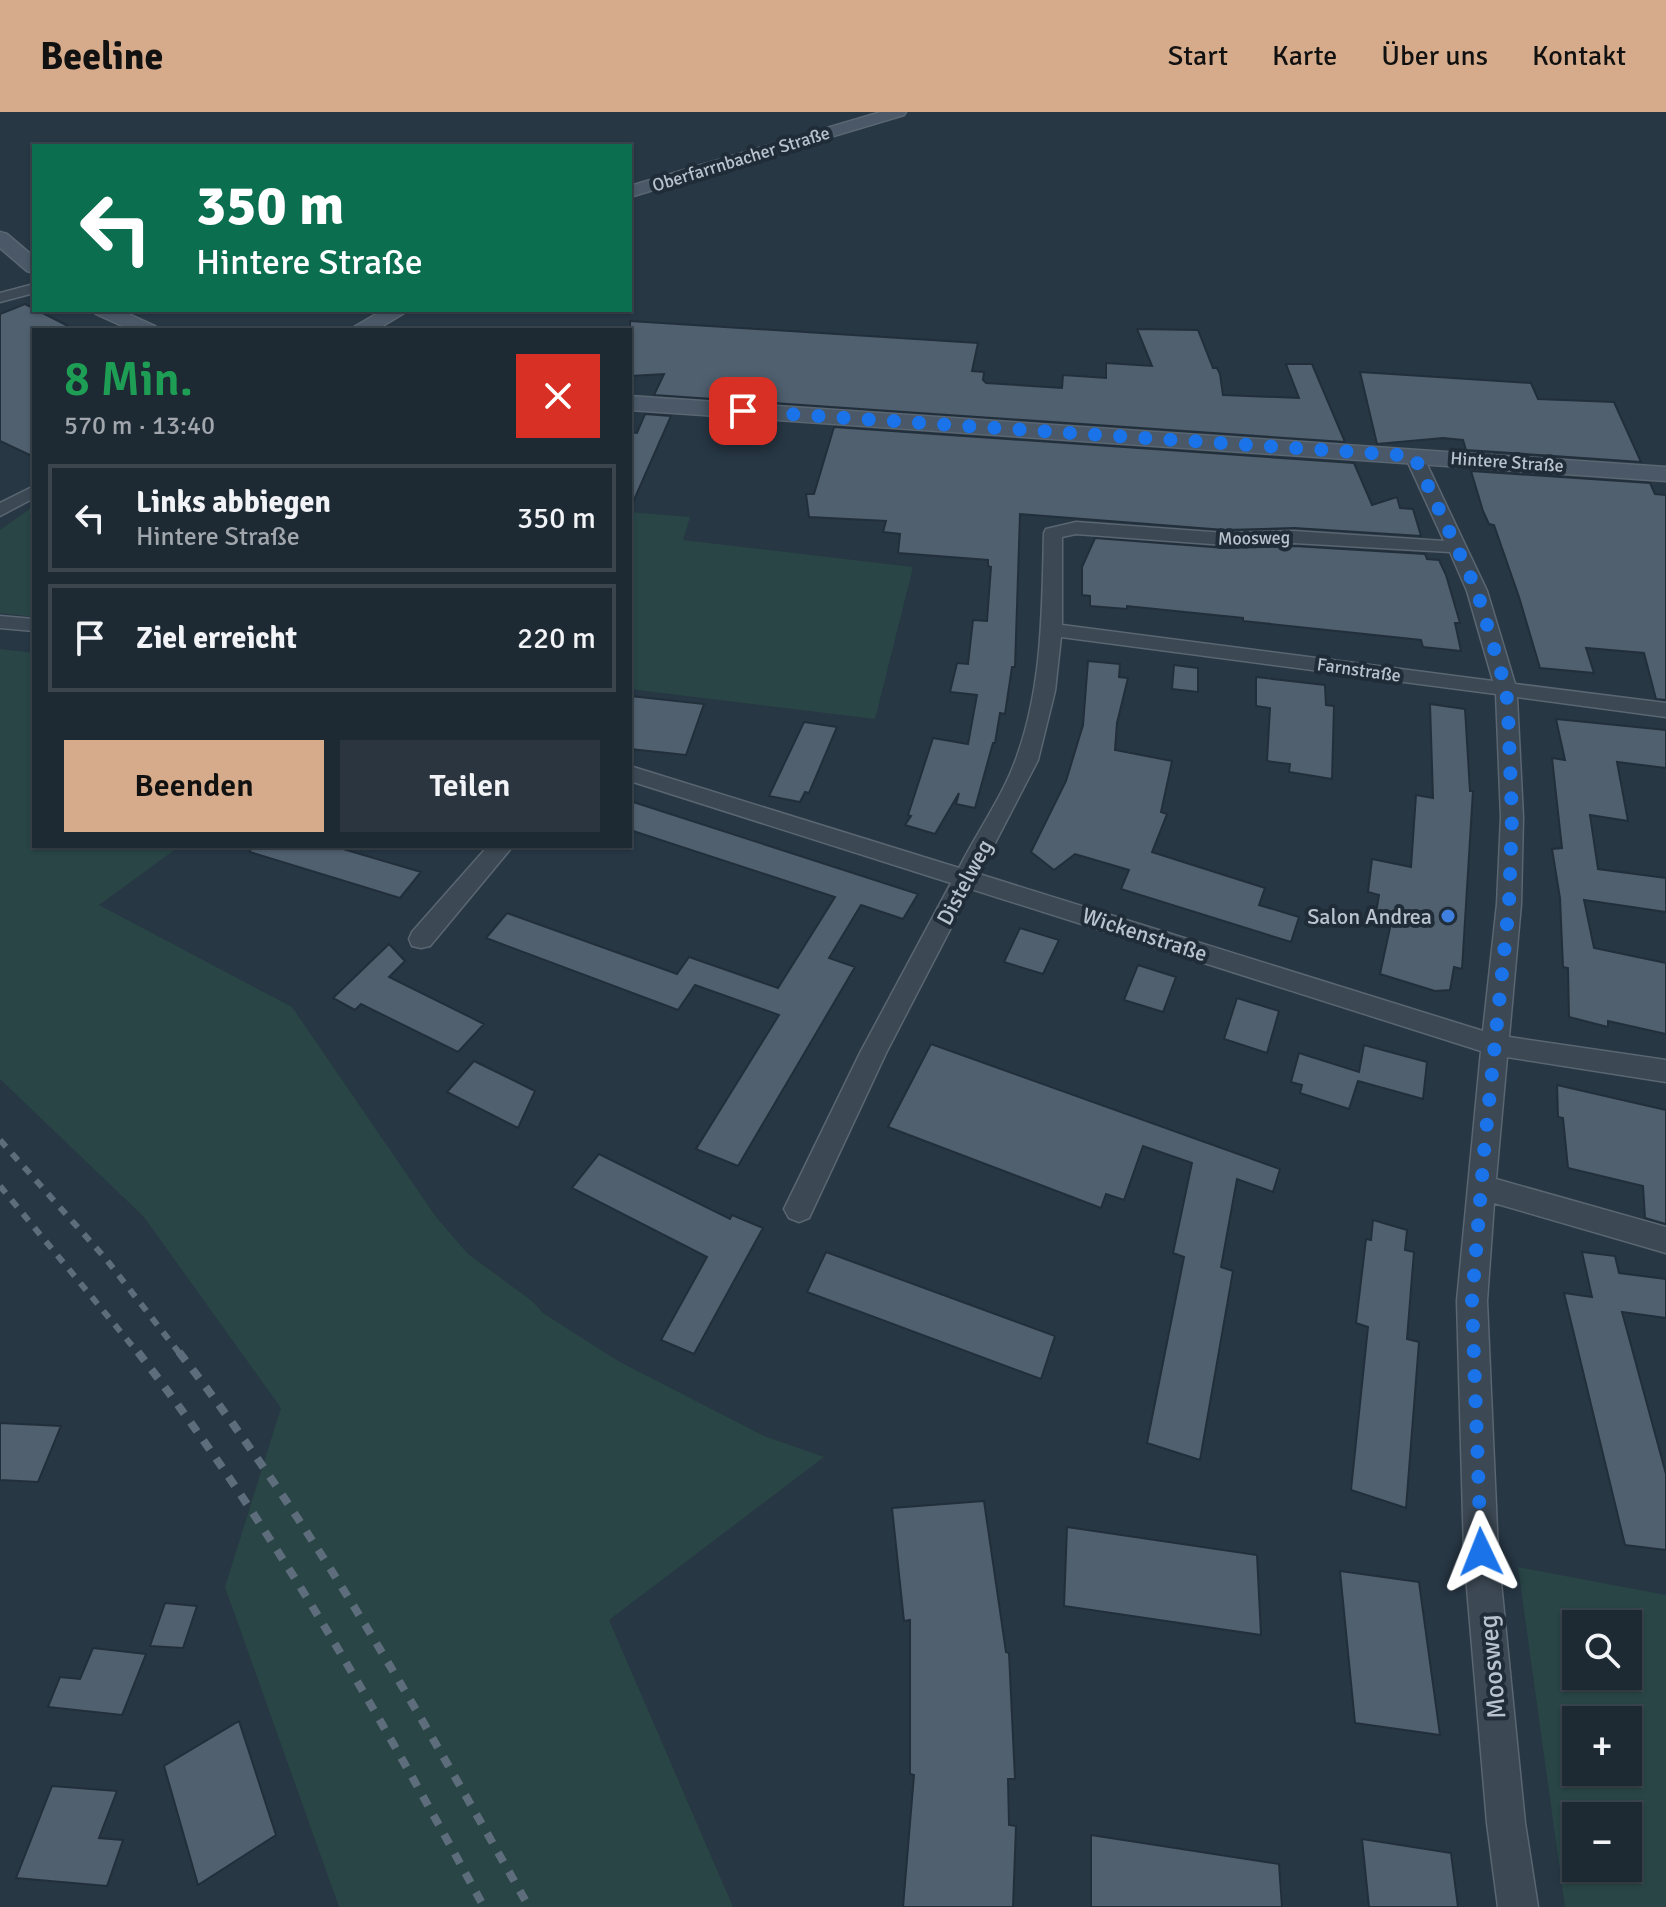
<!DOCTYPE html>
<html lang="de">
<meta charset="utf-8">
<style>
body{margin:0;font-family:Signika,sans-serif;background:#2a353f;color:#f1f3f6;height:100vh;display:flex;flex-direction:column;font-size:30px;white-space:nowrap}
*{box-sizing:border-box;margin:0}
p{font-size:26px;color:#a0a6ac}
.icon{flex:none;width:44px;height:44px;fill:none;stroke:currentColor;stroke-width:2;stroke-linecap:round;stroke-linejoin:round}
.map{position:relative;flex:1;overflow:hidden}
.details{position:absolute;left:32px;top:216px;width:600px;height:520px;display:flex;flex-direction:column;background:#1d2933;border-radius:0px;box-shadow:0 2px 6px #0004,0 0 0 2px #3b454e}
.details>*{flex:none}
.guide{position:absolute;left:32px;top:32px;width:600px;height:168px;border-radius:0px;box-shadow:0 2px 6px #0004,0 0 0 2px #3b454e;background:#0b6e4f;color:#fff;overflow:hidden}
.buttons{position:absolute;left:1562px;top:1498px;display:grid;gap:16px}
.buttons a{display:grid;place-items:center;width:80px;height:80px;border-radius:0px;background:#1d2933;box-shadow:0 2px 6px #0004,0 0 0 2px #3b454e;font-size:40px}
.pin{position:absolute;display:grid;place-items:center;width:68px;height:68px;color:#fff;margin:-34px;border-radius:16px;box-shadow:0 4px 12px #0006}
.me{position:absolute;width:88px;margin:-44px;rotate:358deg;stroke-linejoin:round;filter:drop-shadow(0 0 6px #0008)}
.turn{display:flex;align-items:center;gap:28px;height:168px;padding:0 32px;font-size:36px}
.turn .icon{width:104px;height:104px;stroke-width:2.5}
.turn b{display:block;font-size:56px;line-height:68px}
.round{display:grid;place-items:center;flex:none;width:84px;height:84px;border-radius:0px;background:#2a353f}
.head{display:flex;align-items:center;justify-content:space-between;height:136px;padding:0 32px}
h1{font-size:48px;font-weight:600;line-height:60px;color:#1e9e55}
.action{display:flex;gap:16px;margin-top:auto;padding:16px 32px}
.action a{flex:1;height:92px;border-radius:0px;background:#d6ab8b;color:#111;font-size:32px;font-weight:600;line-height:92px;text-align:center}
.action a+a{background:#2a353f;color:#f1f3f6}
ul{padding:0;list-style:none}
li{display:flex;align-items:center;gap:24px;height:108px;margin:0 16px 12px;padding:0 16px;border:4px solid #3b454e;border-radius:0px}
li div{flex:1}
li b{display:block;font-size:30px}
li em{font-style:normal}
header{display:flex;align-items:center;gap:48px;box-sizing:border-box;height:112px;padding:0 40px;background:#d6ab8b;color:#111}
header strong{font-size:38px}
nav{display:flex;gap:44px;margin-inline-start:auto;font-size:28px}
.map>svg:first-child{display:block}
.green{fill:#294545;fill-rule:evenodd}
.building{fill:#50606f;stroke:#222f3b;stroke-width:2}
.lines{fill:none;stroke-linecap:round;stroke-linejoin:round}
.street-casing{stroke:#5a6671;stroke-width:3}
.secondary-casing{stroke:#5a6671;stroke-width:3}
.street{fill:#3c4854;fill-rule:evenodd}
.secondary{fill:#4a5867;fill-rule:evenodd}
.rail-far1{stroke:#5e6d7b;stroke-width:6;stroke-dasharray:9 9;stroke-linecap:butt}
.rail{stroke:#5e6d7b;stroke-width:8;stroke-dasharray:11 11;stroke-linecap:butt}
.route{stroke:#1a73e8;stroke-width:14;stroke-dasharray:0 25.2}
.shop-dot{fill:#3f7fe0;stroke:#202d39;stroke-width:3}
.labels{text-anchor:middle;stroke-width:8;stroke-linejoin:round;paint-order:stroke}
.far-street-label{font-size:18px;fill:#b9c3cd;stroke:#202d39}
.street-label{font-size:22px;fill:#b9c3cd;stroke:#202d39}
.poi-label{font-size:22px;fill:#b9c3cd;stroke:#202d39;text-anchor:end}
.near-street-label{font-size:26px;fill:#b9c3cd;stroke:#202d39}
</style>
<header>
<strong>Beeline</strong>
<nav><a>Start</a><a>Karte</a><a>Über uns</a><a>Kontakt</a></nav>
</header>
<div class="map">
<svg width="1666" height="1795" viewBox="0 0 1666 1795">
<rect width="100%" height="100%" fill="#273744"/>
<path class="green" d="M34,394V505L0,501V418Z
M630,400L690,405L683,428L913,455L875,607L630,577Z
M0,537L34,541V734H180L99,793L292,895L436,1105L468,1142L532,1189L543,1201L618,1249L764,1324L824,1345L609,1508L733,1795H339L225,1475L281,1296L144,1105L0,967Z
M1518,1455L1666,1483V1795H1565ZM1576,1512H1628V1564H1576ZM1628,1608V1660H1576V1608ZM1628,1704V1756H1576V1704Z"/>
<path class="building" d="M25,192L76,218H34V345L0,329V202Z
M630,209L978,231L972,259L984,260L983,268L986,271L1062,276L1063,263L1106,266V251L1152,254L1137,217L1198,218L1213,256H1217L1220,262L1223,283L1299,286L1286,252H1312L1345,330L654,283L664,262L630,264Z
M1360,260L1531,271L1538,287L1614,290L1641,350L1466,338L1463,328L1443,326L1377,332Z
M645,302L671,304L630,397V320L637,321Z
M834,315L1354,351L1372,393L1397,385L1400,396L1413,397L1421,424L1294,416L1225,418L1020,402L1015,555H1012L1005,602L1000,601L995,631H993L975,696L956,692L959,681L935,722L905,713L911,704L908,703L933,626L968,632L977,583L950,580L957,551L968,552L973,508L987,509L991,455L988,454V448L898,441L900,422L883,420L886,409L809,405L806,382H814Z
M1471,359L1650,371L1655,382L1666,383V588L1656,587L1644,541L1586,536L1594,561L1540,556L1519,485L1494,413L1489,412L1483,399Z
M1095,426L1225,436L1294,434L1425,442L1427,447L1439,448L1446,463L1460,511H1455L1461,539L1423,535L1421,528L1243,509V506L1127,494V497L1090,494V484L1082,483V455Z
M1088,549L1120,552L1119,565L1128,566L1117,611L1115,638L1172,649L1161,700L1167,702L1152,740L1265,776L1259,793L1299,805L1291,830L1121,777L1129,758L1075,742L1054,758L1031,740L1066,669L1083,613Z
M1174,553L1198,556V580L1172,577Z
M1256,565L1325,573L1326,593L1334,594L1332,667L1289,660L1290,652L1267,649L1270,596L1256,594Z
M630,584L704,592L686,643L630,637Z
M1430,592L1465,597L1470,679H1473L1462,857L1454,855L1450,878L1435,879L1380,862L1391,811L1375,807L1379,783L1368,780L1372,747L1411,755L1416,683L1433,686Z
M1556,607L1666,618V656L1617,650L1628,709L1590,703L1598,757L1666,766V800L1584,788L1594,836L1666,851V922L1608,909V915L1569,905L1568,856L1563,855L1560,786L1552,737L1562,736L1552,646L1565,648Z
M804,610L837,615L809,681L805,680L800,690L769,684Z
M630,689L918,782L903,807L861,793L829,846L855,855L738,1054L696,1037L779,903L695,873L678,898L486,826L507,801L677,862L689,845L778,876L835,785L630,718Z
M251,734H333L421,760L400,786L250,740Z
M1020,816L1059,828L1043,862L1004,850Z
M389,832L405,849L389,865L484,912L458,940L361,892L355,898L333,886Z
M1138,853L1176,865L1163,900L1124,888Z
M1237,886L1279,899L1267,941L1224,927Z
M931,932L1280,1057L1273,1080L1237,1067L1221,1155L1233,1159L1200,1348L1147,1331L1184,1145L1173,1141L1192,1051L1143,1034L1124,1088L1106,1082L1101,1096L888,1015Z
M1364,933L1427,950L1423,987L1358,969L1349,997L1300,981L1302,973L1291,970L1299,941L1359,960Z
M474,949L535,979L518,1016L447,980Z
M1557,973L1666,998V1112L1645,1106L1643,1074L1568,1056L1563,1006L1558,1005Z
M599,1042L730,1107L732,1103L763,1116L694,1242L661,1228L707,1145L572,1076Z
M1373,1108L1407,1118L1405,1138L1414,1140L1407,1227L1419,1230L1406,1396L1351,1378L1368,1215L1356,1211L1366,1127L1371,1128Z
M826,1140L1055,1224L1041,1267L807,1180Z
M1582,1140L1615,1144L1619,1161L1666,1167V1206L1622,1200L1666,1362V1438L1625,1433L1564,1181L1592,1185Z
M0,1311L61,1314L38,1370L0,1368Z
M984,1389L1006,1540L1009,1541L1015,1667H1008L1009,1713L1016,1714L1013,1795H903L914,1663L910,1662V1508L904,1509L892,1396Z
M1067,1415L1257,1443L1261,1523L1064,1494Z
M1340,1459L1419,1470L1440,1623L1355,1611Z
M165,1491L197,1494L183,1536L150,1534Z
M93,1536L146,1542L122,1603L48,1595L60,1565L80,1567Z
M239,1609L276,1723L198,1773L164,1654Z
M52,1674L117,1679L99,1726L123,1728L107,1774L16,1766Z
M1091,1723L1279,1752L1282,1795H1091Z
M1362,1727L1451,1741L1458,1795H1369Z"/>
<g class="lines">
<g class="street-casing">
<path id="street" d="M34,172V181L0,190V181Z
M1414,339L1423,344L1487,479L1515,572L1666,591V605L1517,585L1523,705L1521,792L1509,925L1666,948V970L1507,945L1496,1067L1666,1115V1141L1494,1091L1487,1189L1498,1440L1525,1711L1538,1795H1498L1487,1711L1464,1440L1457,1189L1481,939L971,777L886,941L809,1106L799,1110L789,1106L784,1097L860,941L951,771L630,669V654L959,756C977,720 1003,684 1016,647C1043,574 1042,497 1044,421L1046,417L1076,410L1225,421L1294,419L1444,429L1405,344ZM1076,422L1225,433L1294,431L1450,440L1467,479L1493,569L1062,513V425ZM1061,525L1496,582L1501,705L1497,792L1483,919L979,762L1038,648L1055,579Z
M34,374V386L0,404V391Z
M0,504L34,507V519L0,516Z
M488,734H513L430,834L421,836L412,834L409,827L412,820Z"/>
</g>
<g class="secondary-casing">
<path id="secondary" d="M881,0H906L904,3L630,85V74Z
M0,120L7,122L34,145V161L27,159L0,136Z
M93,198H120L155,214L159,218H131L96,202Z
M383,198H409L376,218H349Z
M630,284L1666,355V369L630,298Z"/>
</g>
<use href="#street" class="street"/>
<use href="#secondary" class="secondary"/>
<path class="rail-far1" d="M0,1028L106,1147L180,1242
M0,1074L139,1242"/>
<path class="rail" d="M138,1240C273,1414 379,1603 484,1795
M179,1240C314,1413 421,1605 529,1795"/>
</g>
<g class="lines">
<path class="route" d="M743,299L1414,344L1477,479L1506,577L1508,599L1512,705L1509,792L1484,1040L1472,1189L1481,1440"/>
</g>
<circle class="shop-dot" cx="1448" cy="804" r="8"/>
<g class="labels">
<g class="far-street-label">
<text transform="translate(741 47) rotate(-17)" y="6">Oberfarrnbacher Straße</text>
<text transform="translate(1507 350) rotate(4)" y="6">Hintere Straße</text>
<text transform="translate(1254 426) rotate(-1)" y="6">Moosweg</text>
<text transform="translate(1359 558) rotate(8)" y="6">Farnstraße</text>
</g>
<g class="street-label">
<text transform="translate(964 770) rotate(-62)" y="8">Distelweg</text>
<text transform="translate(1145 822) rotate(18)" y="8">Wickenstraße</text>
</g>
<g class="poi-label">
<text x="1432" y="812">Salon Andrea</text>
</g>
<g class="near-street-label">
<text transform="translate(1492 1555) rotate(-95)" y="9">Moosweg</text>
</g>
</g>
</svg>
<div class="buttons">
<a><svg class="icon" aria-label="search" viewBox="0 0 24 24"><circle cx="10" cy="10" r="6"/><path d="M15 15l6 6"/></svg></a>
<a>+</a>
<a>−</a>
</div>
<div class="pin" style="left:743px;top:299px;background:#d93025"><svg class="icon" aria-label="arrive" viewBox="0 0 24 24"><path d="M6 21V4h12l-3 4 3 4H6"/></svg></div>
<svg class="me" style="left:1481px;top:1440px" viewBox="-20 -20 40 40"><path d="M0-17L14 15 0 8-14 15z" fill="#1a73e8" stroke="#fff" stroke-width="4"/></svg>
<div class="guide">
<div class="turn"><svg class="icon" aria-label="left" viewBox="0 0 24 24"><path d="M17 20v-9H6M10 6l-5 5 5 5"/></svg><div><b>350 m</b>Hintere Straße</div></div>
</div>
<section class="details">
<div class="head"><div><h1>8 Min.</h1><p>570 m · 13:40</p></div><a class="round" style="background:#d93025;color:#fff"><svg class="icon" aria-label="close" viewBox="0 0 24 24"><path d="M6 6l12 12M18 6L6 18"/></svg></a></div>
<ul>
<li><svg class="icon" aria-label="left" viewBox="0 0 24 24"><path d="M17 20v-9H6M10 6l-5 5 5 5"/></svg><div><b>Links abbiegen</b><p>Hintere Straße</p></div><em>350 m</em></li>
<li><svg class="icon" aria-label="arrive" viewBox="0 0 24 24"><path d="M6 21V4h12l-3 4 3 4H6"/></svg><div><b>Ziel erreicht</b></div><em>220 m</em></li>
</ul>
<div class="action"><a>Beenden</a><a>Teilen</a></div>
</section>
</div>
